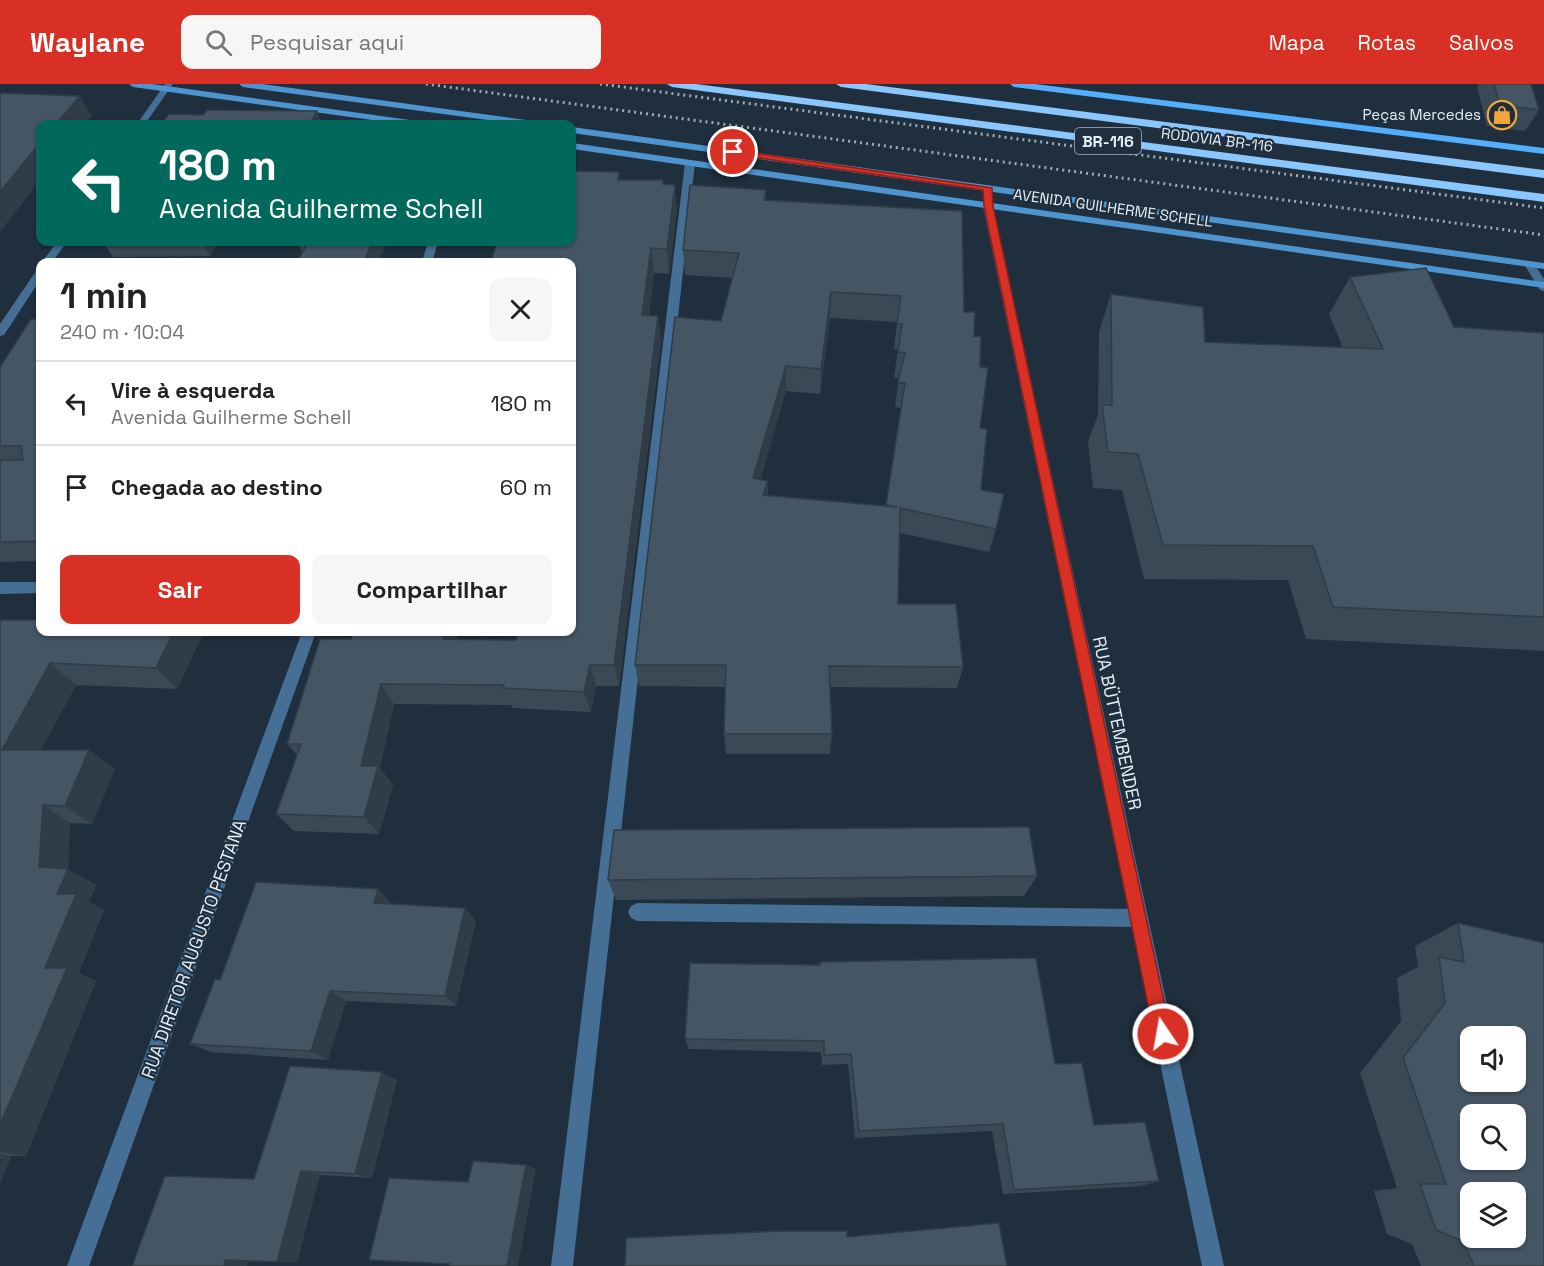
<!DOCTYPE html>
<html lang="pt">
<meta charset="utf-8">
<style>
body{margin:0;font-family:"Space Grotesk",sans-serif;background:#f6f6f6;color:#222;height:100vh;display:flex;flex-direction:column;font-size:22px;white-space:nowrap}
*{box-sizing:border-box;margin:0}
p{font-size:20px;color:#767676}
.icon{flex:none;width:33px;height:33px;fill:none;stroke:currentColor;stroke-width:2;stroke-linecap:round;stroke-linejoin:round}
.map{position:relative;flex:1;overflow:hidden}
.details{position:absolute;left:36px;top:174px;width:540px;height:378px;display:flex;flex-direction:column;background:#fff;border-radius:12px;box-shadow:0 2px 4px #0004}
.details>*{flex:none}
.top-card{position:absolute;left:36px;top:36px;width:540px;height:126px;border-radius:12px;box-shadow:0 2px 4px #0004;background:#00695c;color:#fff;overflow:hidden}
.controls{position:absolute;left:1460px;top:942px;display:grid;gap:12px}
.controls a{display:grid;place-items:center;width:66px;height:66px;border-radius:12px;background:#fff;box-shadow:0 2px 4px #0004;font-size:30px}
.pin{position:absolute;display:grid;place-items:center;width:51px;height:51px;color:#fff;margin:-26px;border:3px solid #fff;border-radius:50%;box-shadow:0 2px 6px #0007}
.me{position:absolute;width:66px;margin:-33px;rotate:348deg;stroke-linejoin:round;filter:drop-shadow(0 0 4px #0008)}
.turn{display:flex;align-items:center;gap:21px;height:126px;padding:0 24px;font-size:27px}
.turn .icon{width:78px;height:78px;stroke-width:2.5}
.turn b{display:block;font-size:42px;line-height:51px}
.round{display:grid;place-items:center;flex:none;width:63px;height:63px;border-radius:12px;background:#f6f6f6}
.head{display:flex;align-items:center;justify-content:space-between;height:102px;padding:0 24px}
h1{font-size:36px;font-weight:700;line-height:45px}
.cta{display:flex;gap:12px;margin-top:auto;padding:12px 24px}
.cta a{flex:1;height:69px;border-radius:12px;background:#d93025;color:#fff;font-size:24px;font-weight:700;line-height:69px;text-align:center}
.cta a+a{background:#f6f6f6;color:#222}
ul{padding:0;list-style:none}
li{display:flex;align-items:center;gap:18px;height:84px;padding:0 24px;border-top:2px solid #e0e0e0}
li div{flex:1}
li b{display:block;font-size:22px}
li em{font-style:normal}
header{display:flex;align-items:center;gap:36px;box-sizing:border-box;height:84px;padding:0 30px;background:#d93025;color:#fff}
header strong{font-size:28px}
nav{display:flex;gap:33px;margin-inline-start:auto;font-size:21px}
.search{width:420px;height:54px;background:#f6f6f6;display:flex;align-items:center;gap:15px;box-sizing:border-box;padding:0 21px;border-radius:12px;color:#767676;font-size:22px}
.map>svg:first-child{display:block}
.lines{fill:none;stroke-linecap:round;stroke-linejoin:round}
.service{fill:#456f94;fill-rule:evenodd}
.minor{fill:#456f94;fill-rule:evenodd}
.secondary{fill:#4e94cf;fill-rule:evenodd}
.primary{fill:#53affc;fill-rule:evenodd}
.motorway{fill:#8ac7fe;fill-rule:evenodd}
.rail{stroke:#9fabb6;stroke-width:3;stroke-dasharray:2 4;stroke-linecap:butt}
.wall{fill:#3a4956;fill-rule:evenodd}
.shaded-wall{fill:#303c46}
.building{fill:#445564;stroke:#303c46;stroke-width:1.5;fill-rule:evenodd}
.route{fill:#d93025;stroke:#8d1f18;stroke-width:1.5}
.labels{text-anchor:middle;stroke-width:4.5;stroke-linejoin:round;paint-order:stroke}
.far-poi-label{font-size:15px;fill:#e4eef7;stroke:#1f2f3d;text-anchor:end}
.far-street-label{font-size:15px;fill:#e4eef7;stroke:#1f2f3d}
.shield{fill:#1f2f3d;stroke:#a9b5bf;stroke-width:1.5}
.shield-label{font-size:16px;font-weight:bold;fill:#e4eef7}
.street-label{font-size:18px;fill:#e4eef7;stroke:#1f2f3d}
</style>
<header>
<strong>Waylane</strong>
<div class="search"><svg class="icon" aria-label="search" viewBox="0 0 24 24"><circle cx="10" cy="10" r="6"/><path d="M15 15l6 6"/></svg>Pesquisar aqui</div>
<nav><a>Mapa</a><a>Rotas</a><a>Salvos</a></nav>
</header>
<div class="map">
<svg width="1544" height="1182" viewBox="0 0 1544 1182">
<rect width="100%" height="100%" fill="#1f2f3d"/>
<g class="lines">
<path class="service" d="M690,76L695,79L573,1182H551L685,79Z
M637,819L1137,825L1143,828L1146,834L1143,840L1137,843L637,837L631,834L628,828L631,822Z"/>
<path class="minor" d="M165,0H173L145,40H137Z
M988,101L993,104V122L1224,1182H1202L983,122V104Z
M57,158H67L52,178H42Z
M428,158H438L432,178H422Z
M1529,177L1533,178L1544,195V207L1540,206L1524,180Z
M40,186V196L4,251L0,252V240L36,187Z
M0,498H40V509L0,510Z
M302,548H316L89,1182H67Z"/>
<path class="secondary" d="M129,0H152L417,37L422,40H401L133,3Z
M239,0H262L533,37L538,40H517L243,3Z
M572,43L1544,179V185L572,49Z
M572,59L1544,198V204L572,65Z"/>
<path class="primary" d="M1010,0H1035L1544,64V70L1014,3Z"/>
<path class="motorway" d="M667,0H696L1544,110V118L672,3Z
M836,0H866L1544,86V94L841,3Z"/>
<path class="rail" d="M426,0L1544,151
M600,0L1544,124"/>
</g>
<path class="wall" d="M1479,0H1531L1539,26L1525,47L1487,42L1477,3Z
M575,77L576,87L621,96H663V100L677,125L669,190L654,189L649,231L661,257L619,602H596L591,628L512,624L511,621L394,620L380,684L393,701L379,750L294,747L276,730L297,671L287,660L320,555L516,556L572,548Z
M766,106V116L964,228L974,252L980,283V344L981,406L996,445L989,468L900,449L898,520L963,583L957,604L830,603L832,650L830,670H726L724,650L726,603L639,602L635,581L721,237L732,194L685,191L683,166ZM830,234L897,238L894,265H898L894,293L899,294L895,323L901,324L886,422L768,412L760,396L786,307L820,310Z
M103,158H218L210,172L113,173Z
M297,158H387L379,176L380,178H297L302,168Z
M1350,193L1454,243L1544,249V567L1306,555L1288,496L1144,495L1122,406L1093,404L1088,357L1098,331L1099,248L1111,210L1205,258L1343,264L1329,230Z
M40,236V477L0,478V283Z
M0,536L40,548H204L177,605L76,601L41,666H89L115,685L92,740L70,739L68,785L96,801L89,818L104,826L79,889L96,897L26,1072H11L0,1100Z
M1037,792L1024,812L616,816L608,796Z
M378,805L391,819V820L465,824L476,837L456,922L346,917L328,976L211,968L190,960L220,896Z
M1458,839L1544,1182H1421L1412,1160L1387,1150L1374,1107L1397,1104L1360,989L1401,937L1397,894L1418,883L1415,862Z
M820,878L1055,980L1094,1041L1159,1097L1141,1102L1003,1110L992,1047L855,1054L848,980L822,981L821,968L689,965L685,955L820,881Z
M397,996L372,1094L320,1091L297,1178L248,1177L247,1182H132L254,1095Z"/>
<path class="shaded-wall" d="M80,12L92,32L85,40H56Z
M317,27L322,40H310Z
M40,59V96L0,148V108Z
M575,77L579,102L572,87Z
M675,101L677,125L669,190L667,165Z
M202,158H218L210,172Z
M370,158H387L379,176L380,178H364Z
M651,164L654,189L645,256L642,231Z
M831,208L830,234L820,310L821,285Z
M658,232L661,257L619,602L614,581Z
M786,282V307L754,418L753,394Z
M768,397V421L763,411Z
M173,548H204L177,605L156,584Z
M444,548H459L454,577L443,555Z
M50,579L76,601L30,686L2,666Z
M590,581L596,602L591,628L584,608Z
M381,600L394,620L380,684L393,701L379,750L364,733L361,682Z
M89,666L115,685L92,740L65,722Z
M43,721L70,739L68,785L96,801L89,818L104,826L79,889L96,897L26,1072L0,1068V1041L45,884L57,810L39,783Z
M378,805L391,819L387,832L374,819Z
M465,824L476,837L456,922L445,912Z
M330,907L346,917L328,976L311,967Z
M382,988L397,996L372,1094L355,1090Z
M0,1070L11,1072L0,1100Z
M526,1081L536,1085L518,1182H507Z
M301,1087L320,1091L297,1178H277Z
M225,1176L248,1177L247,1182H224Z"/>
<path class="building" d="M1494,0H1531L1539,26L1500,21Z
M0,9L80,12L56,40H40V59L0,108Z
M207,26L317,27L310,40H161L169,30L203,31Z
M572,77H575L572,87L619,88L618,96H663V100L675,101L667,165L651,164L642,231L658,232L614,581H590L584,608L503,604L504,601L381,600L361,682H378L364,733L276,730L301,660H287L320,555H351L353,548H444L443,555L516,556L518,548H572V178H491L497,158H572Z
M690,101L766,106L764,116L962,127L964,228H975L974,252L981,253L980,283L988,284L980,344L987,345L981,406L1004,410L996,445L900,424L898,520H956L963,583L829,582L832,650H724L726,581H635L675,233L721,237L739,169L683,166ZM831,208L901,212L897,239L902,240L898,268L905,269L898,298L905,299L886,421L897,423L763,411L768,397L753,394L786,282L821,285Z
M308,158H372L364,178H297Z
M1426,184L1454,243L1544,249V533L1333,523L1313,462L1163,461L1138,370L1108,368L1102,321H1112L1111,210L1203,223L1205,258L1383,265L1350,193Z
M31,235L40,236V457L0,458V376H23L21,362H0V283Z
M40,534V548H173L156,584L50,579L2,666H89L65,722L43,721L39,783L68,785L57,810H76L45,884H67L0,1041V536H39Z
M1029,743L1037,792L608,796L614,746Z
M256,798L378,805L374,819L465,824L445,912L330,907L311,967L190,960L215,895L220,896Z
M1458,839L1544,859V1182H1474L1463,1157L1436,1146L1420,1100H1446L1403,974L1445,919L1439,873L1464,878ZM1470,952H1515V998H1470ZM1470,1030H1515V1076H1470ZM1470,1108H1515V1154H1470Z
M1036,874L1055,980L1082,979L1094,1041L1145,1038L1159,1097L1014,1106L1003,1040L859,1047L851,970L824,971V957L685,955L690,879L820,881V878Z
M290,982L382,988L355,1090L301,1087L277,1178L225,1176L224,1182H132L165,1092L254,1095Z
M473,1077L526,1081L507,1182H450V1180L369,1176L389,1094L468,1098Z
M999,1139L1007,1182H625L626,1154L781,1147H847V1153Z"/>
<path class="route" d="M733,66L992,104L993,122L1171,950L1169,956L1163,958L1157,956L1154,950L984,122L983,106L730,70Z"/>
<defs>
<g id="shop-ring" transform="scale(1.5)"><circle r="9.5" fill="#1f2f3d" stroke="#efa73d" stroke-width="1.5"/><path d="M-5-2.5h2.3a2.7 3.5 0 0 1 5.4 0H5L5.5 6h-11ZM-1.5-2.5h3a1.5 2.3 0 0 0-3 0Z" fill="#efa73d"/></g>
</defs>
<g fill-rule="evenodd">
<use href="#shop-ring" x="1502" y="31"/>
</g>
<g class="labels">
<g class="far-poi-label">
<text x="1481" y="36">Peças Mercedes</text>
</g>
<g class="far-street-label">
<text transform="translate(1217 56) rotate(7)" y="5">RODOVIA BR-116</text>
<text transform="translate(1113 124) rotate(8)" y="5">AVENIDA GUILHERME SCHELL</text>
</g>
<rect class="shield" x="1075" y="44" width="66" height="26" rx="4.5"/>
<g class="shield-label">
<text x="1108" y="63">BR-116</text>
</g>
<g class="street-label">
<text transform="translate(1117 639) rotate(78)" y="6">RUA BÜTTEMBENDER</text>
<text transform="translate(194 865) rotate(-70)" y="6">RUA DIRETOR AUGUSTO PESTANA</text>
</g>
</g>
</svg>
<div class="controls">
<a><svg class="icon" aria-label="sound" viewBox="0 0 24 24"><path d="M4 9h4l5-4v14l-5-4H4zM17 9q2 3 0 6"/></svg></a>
<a><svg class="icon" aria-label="search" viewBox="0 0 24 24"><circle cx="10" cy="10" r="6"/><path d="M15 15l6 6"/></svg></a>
<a><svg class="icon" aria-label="layers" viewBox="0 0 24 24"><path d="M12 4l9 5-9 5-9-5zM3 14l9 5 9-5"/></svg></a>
</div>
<div class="pin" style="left:733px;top:68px;background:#d93025"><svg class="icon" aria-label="arrive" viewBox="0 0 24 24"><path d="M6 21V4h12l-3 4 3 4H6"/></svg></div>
<svg class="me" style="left:1163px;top:950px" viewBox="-20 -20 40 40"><circle r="17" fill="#d93025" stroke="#fff" stroke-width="3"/><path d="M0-11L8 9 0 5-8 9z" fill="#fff"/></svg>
<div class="top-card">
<div class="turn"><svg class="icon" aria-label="left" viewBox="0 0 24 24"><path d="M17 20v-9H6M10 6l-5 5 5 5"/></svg><div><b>180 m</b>Avenida Guilherme Schell</div></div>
</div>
<section class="details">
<div class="head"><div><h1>1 min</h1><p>240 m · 10:04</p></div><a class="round"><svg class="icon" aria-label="close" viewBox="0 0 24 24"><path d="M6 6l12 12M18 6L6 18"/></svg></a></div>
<ul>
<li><svg class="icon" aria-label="left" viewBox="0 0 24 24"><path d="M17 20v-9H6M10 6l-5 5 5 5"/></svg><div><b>Vire à esquerda</b><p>Avenida Guilherme Schell</p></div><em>180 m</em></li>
<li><svg class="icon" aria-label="arrive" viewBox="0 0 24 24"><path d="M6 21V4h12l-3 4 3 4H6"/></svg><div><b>Chegada ao destino</b></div><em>60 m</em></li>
</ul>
<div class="cta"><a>Sair</a><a>Compartilhar</a></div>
</section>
</div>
